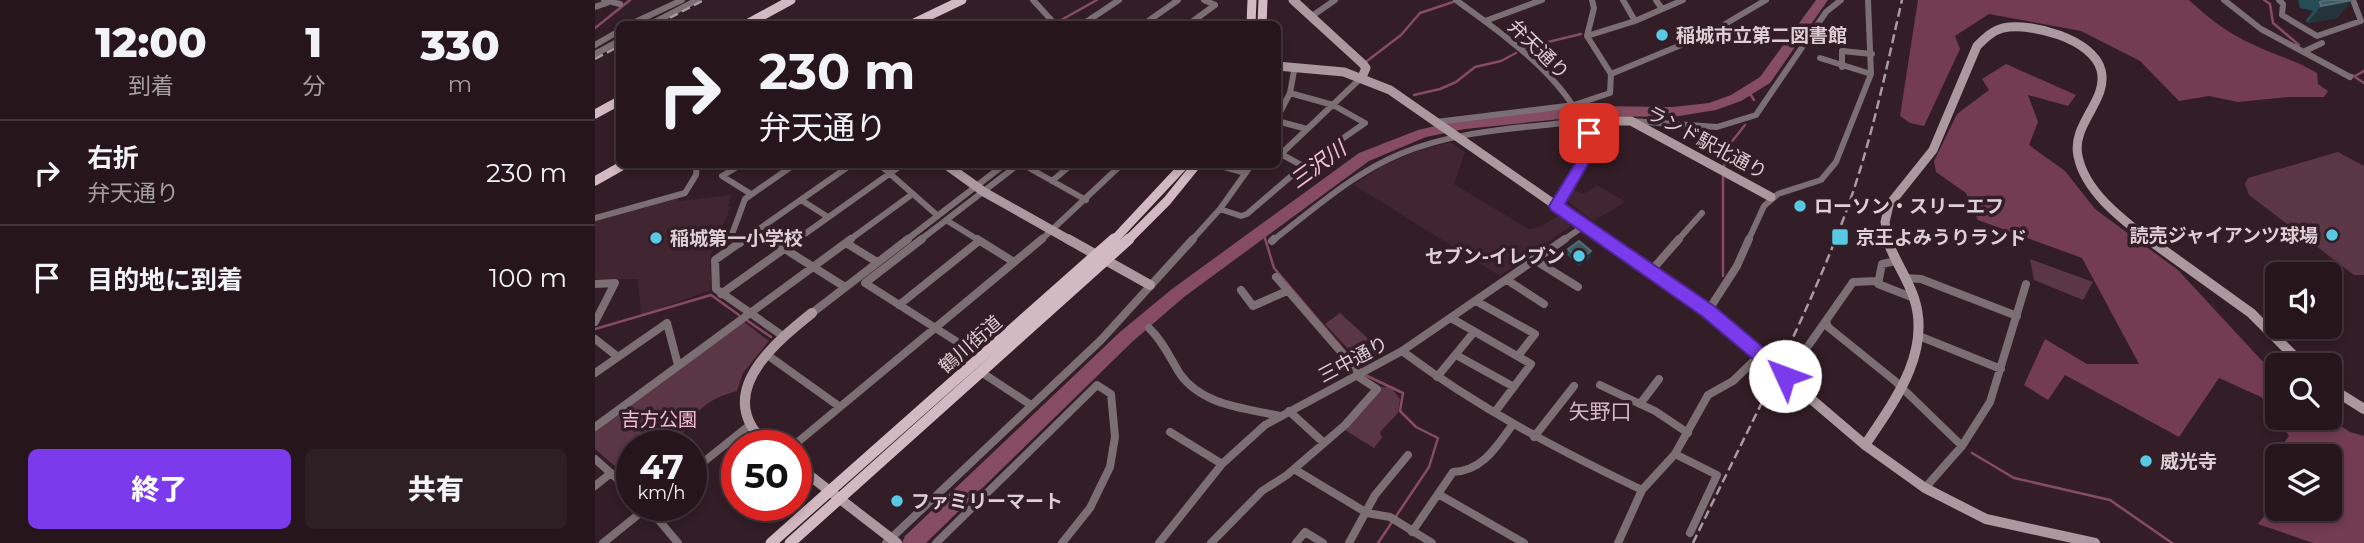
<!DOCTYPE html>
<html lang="ja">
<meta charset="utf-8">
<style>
body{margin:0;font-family:Montserrat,"Noto Sans JP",sans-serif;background:#2e1f25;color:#f1f3f6;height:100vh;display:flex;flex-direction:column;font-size:26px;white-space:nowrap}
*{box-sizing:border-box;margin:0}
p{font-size:23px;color:#a49fa3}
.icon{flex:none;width:38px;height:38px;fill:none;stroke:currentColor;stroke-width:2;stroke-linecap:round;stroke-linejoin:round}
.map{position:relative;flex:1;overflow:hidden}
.panel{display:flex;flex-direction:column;background:#26161c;width:595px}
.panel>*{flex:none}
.guide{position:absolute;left:21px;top:21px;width:665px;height:147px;border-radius:10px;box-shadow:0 4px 10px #0003,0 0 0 2px #42353b;background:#26161c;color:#f1f3f6;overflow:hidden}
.tools{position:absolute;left:1670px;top:262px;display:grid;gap:14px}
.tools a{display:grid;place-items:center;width:77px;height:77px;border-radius:10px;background:#26161c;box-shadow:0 4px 10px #0003,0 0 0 2px #42353b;font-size:35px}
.speed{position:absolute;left:21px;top:430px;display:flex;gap:14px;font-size:35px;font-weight:700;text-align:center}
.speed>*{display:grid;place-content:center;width:91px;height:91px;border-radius:50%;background:#26161c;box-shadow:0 4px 10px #0003,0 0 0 2px #42353b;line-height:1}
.speed small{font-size:18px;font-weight:400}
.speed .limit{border:10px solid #d22;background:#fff;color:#111}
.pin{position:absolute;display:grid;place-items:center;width:60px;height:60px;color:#fff;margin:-30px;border-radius:14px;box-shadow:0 4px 10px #0006}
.me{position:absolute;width:77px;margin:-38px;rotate:313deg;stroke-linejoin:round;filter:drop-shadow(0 0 5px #0008)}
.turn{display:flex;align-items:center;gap:24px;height:147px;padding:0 28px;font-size:32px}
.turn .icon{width:91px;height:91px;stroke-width:2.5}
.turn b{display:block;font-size:49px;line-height:60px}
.eta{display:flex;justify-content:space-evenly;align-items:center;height:119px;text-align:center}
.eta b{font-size:42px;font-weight:800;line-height:49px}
.action{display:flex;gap:14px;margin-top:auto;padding:14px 28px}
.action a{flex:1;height:80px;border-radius:10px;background:#7c3aed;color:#fff;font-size:28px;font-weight:800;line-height:80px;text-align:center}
.action a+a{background:#2e1f25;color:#f1f3f6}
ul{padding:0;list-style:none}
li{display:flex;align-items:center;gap:21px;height:105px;padding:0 28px;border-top:2px solid #42353b}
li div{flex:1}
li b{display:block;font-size:26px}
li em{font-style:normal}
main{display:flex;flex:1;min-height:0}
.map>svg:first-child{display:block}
.built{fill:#412530}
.green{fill:#5b3745}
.forest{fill:#733c52}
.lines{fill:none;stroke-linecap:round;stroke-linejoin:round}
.stream{stroke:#854c62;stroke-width:2.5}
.river{fill:#854c62;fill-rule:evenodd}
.street-far1{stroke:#7b6f73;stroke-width:6}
.street{stroke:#7b6f73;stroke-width:8}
.secondary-far1{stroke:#ac999f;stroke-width:9}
.secondary{stroke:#ac999f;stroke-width:10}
.primary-far1{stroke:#d3b9c2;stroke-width:9}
.primary{stroke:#d3b9c2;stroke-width:11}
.rail{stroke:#ab9aa0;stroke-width:2.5;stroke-dasharray:9 4.5;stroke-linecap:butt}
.wall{fill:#264d56}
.shaded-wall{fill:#23343d}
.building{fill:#3a5b63;stroke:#536d75;stroke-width:2}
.route{fill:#7c3aed;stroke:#51269a;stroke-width:2}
.poi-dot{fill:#57c9e2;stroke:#331d26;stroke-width:2.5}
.labels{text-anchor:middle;stroke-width:7;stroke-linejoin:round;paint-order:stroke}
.poi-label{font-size:19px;font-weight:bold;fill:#decfd4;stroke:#331d26;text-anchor:start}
.street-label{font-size:19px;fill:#decfd4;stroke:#331d26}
.park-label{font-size:19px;fill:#f6bfd2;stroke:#331d26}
.water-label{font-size:21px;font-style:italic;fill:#f7c1d4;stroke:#331d26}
.neighbourhood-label{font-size:21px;fill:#d7b9c3;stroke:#331d26}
</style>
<main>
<section class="panel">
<div class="eta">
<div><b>12:00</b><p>到着</p></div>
<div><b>1</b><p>分</p></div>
<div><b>330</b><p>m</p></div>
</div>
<ul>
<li><svg class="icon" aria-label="right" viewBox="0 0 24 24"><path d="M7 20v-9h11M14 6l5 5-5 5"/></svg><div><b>右折</b><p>弁天通り</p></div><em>230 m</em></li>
<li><svg class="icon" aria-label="arrive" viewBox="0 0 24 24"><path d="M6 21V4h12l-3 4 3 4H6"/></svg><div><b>目的地に到着</b></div><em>100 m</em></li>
</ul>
<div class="action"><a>終了</a><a>共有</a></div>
</section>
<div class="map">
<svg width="1769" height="543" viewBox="0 0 1769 543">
<rect width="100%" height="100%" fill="#331d26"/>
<path class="built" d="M856,142L870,152L859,184L934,229L945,227L963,216L976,226L905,276L759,185L785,167L822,151Z
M1002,185L1031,202L998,221L970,199L976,188L988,194Z
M136,195L133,207H136L115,256L116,290L46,315L43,279H0V220L82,198L84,201Z"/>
<path class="green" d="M1743,152L1769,166V275H1759L1654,195L1650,184L1653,178Z
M1435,259L1498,282L1488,300L1439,280Z
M745,313L788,352L767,364L730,324Z
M148,321L174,341L148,373L142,391C113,399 102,409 87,434L90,446H37V481L0,449V432Z
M785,387H796L805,399L803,413L785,432L787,438L779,448L750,430Z"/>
<path class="forest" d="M1323,0H1594C1612,17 1634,34 1657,44C1679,55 1701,60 1722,73L1723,84L1733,91L1729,97H1694L1643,102L1614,96L1584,101L1545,61L1486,31L1394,14L1360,36L1365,49L1329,126L1315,123L1305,116Z
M1411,64L1481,95L1473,106L1433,95L1443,122L1434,145L1470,171L1500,209L1583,270L1682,377V418H1734L1755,432L1769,436V543H1718L1663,524L1682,500V509H1734V457H1682V480L1671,466L1694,436L1666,397L1624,378L1584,437L1470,375L1453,400L1429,385L1450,339L1492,364H1544L1487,258L1383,220L1371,193L1341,172L1339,161L1362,114L1394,90L1387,79Z"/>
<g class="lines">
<path class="stream" d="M1669,0L1675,4L1678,23L1704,45H1701
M459,24L502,0
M0,28L35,0
M928,48L986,34
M772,61L806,35L825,13L858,2
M1757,75L1769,83
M1760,76L1769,71
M1154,92L1159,100
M819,95L845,89L861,82L880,67L906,61L921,53
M1129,168L1131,149L1150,125
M1128,175V276
M668,232L679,268L770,375L808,393L805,411L821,427L843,438L834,467L783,543
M150,319L176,337
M0,329L116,295L144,315
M1377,453L1419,478L1515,500L1577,543"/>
<path class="river" d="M1221,0H1233L1175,83L1146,101L1121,110L1078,117L995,116L870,129L831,137L774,161L589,297L537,342L331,543H307L310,536L525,332L577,289L764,153L823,130L870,119L995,106L1078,107L1114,103L1136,95L1165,77Z"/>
<path class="street-far1" d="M9,0L25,4
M438,0L459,23
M609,0L620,5
M861,0C911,37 979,82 996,145L961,206
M1028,0L1040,21
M1061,0L1067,9
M1629,0L1666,29L1755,77
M1684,0L1688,4L1687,15L1722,36L1766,21L1758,0
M0,7L12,3
M717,16L740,0
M890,21L947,0
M36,24L87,0
M56,24L102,0
M488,24L524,0
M549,24L583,0
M594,24L620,5
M992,36L1040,21L1088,0
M0,45L24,31
M1710,51L1727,43
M0,54L24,41
M1225,58L1276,74
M1247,67V51L1277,54
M1016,74L1115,33L1171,0
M682,118L695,93L699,71
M682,121L712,129
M1037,121L1122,127L1161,115L1231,12L1246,0
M841,122L979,105L1015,93L1016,74L992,36L999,8L997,0
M684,153L708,166
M686,154L767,77
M147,164L127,176L156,194
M284,164L343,216
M427,164L491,200
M618,164L651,173
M457,181L477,164
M206,200L233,217
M625,209L646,216L652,214L708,166L770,123L738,105L695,93
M0,218L90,193L101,175L102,164
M351,220L385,241
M161,231L177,241
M142,241L136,237L150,199L200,164
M147,241L257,164
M200,241L308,164
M253,241L316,195
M310,241L410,164
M324,241L424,164
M445,241L527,164
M596,241L625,209L657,164
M677,241C718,210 757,174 805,154C862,130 927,128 988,121
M967,241L989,226
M1082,241L1107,213
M1153,241L1169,206L1183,194L1226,180L1241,162L1276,74L1273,0"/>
<path class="street" d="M139,239L145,243
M150,239L120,260L121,289L188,336
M174,239L250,287
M327,239L270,283L378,352
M382,239L419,262
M677,241L679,239
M251,243L282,262
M938,259L983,287
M1301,261L1287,264L1283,284L1319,298
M1056,271L1084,239
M681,277L765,374
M1311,278L1326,279L1422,316
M912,280L949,304
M0,284L20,283L0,322
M646,290L658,306L692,291
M126,294L203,239
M881,301L940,334L923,356
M304,305L384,241
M1113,311L1142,266L1154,239
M217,313L313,239
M856,318L936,364L900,412
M1231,321L1233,327L1300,381L1367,446
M554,328C568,341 575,358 585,374C608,406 650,408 685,416
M1324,336L1406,369
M0,339L23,357
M807,351C882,407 963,450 1047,490
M171,354L245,407
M861,355L919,387
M386,372L436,405
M0,373L72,323L83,365
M842,377L879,332
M1194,380L1211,349L1258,282L1282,281
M1005,385L1060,411L1093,433
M1045,404L1064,379
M694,411L729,443
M0,427L256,239
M575,432L627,464
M939,437L979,386
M198,446L447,239
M1080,454L1122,475L1095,533
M0,459L37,492
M699,469L772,513L795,517L837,543
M96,472L156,424
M0,486L16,473
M1330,488L1367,446L1395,402L1431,284
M843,494L929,543
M52,506L83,543
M817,532L858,472C888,471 902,446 918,424
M8,543L54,506
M291,543L506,340L598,239
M341,543L502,385L516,394L520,437L515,467L495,508L467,543
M564,543L627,464L670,425L807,351L970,239
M616,543L667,491L692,475L750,425L782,389L762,376
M701,543L710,532L728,543
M754,543L780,495L813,455
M1023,543L1047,490L1080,454L1113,395L1138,381L1166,354"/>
<path class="secondary-far1" d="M698,0L768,64L771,68L767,77
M682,66L749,72L795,90L1012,241
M988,121H1036L1176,197
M350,164L389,192L476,241
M1293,241L1290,222L1294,205L1338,150L1382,46C1390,38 1397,31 1408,28C1436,22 1498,39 1506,70C1514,100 1476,124 1483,156C1490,192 1528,220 1555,241"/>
<path class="secondary" d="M473,239L555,285
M1010,239L1113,311L1270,445L1330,488L1391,519L1500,543
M1553,239L1656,313L1709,366
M1734,387L1769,409
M1270,445C1299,402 1337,352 1319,298C1312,277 1299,260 1292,239
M176,446C170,440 161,434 157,427C130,382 186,338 217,313
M201,465L302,543"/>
<path class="primary-far1" d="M152,24L196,0
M317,24L367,0
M656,24L657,0
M667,24L668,0
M0,114L24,101
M0,181L30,164
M518,241L590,164
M532,241L572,201L602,164"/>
<path class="primary" d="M176,543L519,239
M195,543L534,239"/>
<path class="rail" d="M63,24L109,0
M0,59L24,46
M1098,543C1149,436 1206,331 1248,220C1275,149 1290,74 1307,0"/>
</g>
<path class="wall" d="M1703,0H1757L1742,18L1712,23L1711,20L1718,11L1705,8Z
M973,249L996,257L984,266L972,255Z"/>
<path class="shaded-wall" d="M1757,0L1742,18L1712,23L1726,6Z
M996,251V257L984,266V260Z"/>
<path class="building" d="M1732,0H1757L1726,6L1725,2Z
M984,241L996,251L984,260L973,249Z"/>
<path class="route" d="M994,128L1001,133L1004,145L970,204L1119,306L1196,371L1199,376L1196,381H1184L1107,316L956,210L954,206L986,154L989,145L987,133Z"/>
<g class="poi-dot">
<circle cx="1067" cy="35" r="7"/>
<circle cx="1205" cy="206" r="7"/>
<circle cx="1737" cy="235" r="7"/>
<rect x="1236" y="228" width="18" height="18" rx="3.5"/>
<circle cx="61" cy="238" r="7"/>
<circle cx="984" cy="256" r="7"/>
<circle cx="1551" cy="461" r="7"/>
<circle cx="302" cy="501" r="7"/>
</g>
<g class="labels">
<g class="poi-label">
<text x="1081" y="42">稲城市立第二図書館</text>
<text x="1219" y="213">ローソン・スリーエフ</text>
<text x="1723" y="242" text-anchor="end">読売ジャイアンツ球場</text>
<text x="1261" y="244">京王よみうりランド</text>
<text x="75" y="245">稲城第一小学校</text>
<text x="970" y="263" text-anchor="end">セブン-イレブン</text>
<text x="1565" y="468">威光寺</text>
<text x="316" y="508">ファミリーマート</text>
</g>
<g class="street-label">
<text transform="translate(944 49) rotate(44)" y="7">弁天通り</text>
<text transform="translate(1112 142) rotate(28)" y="7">ランド駅北通り</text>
<text transform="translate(375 344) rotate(-41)" y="7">鶴川街道</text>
<text transform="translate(758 359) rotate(-28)" y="7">三中通り</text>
</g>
<g class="park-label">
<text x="64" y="426">吉方公園</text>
</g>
<g class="water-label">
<text transform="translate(723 165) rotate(-36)" y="7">三沢川</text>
</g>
<g class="neighbourhood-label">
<text x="1005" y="419">矢野口</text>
</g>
</g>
</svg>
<div class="tools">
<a><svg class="icon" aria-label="sound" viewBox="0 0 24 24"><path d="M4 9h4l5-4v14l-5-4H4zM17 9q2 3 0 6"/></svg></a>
<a><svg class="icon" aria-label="search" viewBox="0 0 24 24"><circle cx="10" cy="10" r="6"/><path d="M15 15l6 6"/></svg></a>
<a><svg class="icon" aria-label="layers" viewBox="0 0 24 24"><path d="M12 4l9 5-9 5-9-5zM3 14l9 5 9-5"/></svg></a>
</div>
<div class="speed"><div>47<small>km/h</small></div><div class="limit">50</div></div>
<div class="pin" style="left:994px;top:133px;background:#d93025"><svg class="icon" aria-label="arrive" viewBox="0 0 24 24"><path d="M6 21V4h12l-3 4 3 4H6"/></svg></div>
<svg class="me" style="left:1190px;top:376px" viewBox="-20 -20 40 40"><circle r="19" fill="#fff"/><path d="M0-13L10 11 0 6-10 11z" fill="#7c3aed"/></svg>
<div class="guide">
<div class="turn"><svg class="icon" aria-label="right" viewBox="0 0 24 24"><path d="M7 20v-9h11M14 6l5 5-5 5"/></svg><div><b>230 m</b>弁天通り</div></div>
</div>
</div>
</main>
